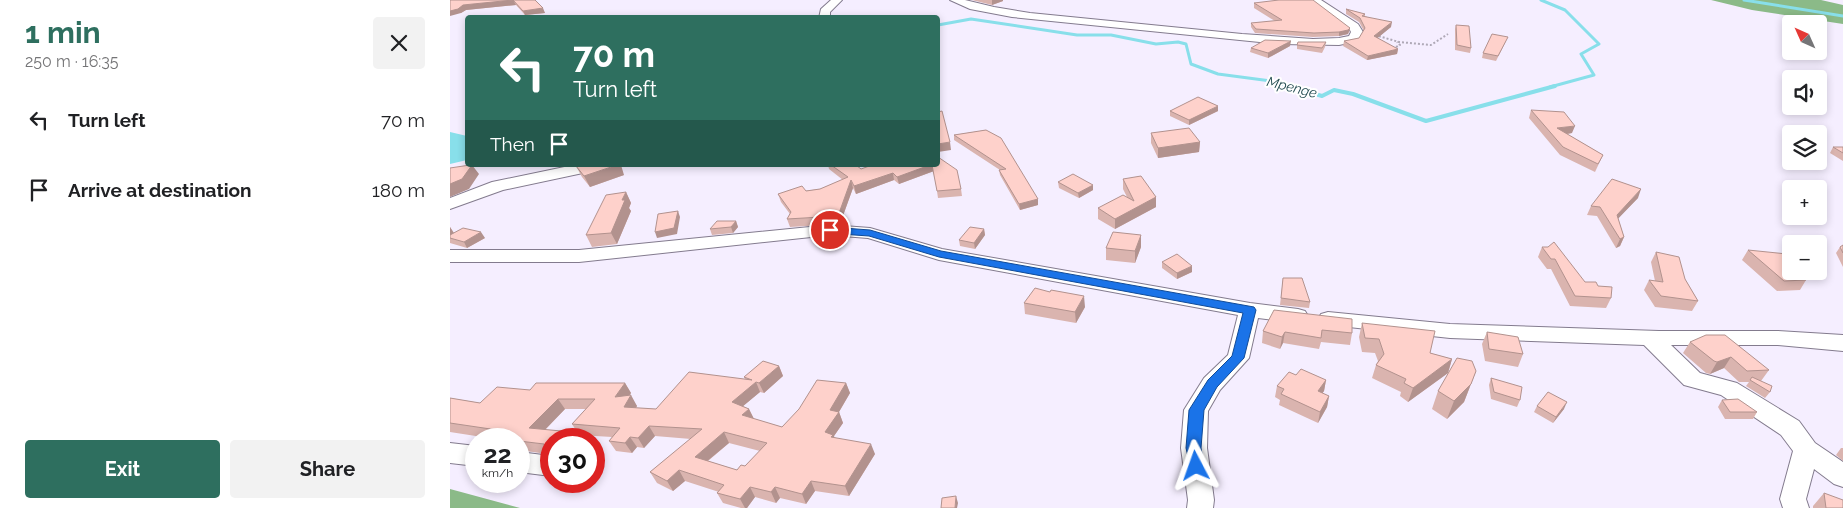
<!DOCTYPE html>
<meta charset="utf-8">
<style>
body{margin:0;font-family:Raleway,sans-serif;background:#f2f2f2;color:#202124;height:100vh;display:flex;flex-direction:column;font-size:19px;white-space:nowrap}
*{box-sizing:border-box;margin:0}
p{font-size:16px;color:#757577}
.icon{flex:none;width:28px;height:28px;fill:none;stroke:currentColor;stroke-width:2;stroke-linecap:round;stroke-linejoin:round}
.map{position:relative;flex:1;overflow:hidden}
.side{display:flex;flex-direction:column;background:#fff;width:450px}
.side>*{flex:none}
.top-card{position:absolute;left:15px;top:15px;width:475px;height:152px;border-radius:5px;box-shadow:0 2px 8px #0003;background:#2e6f5f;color:#fff;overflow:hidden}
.needle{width:32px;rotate:315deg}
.tools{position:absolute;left:1332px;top:15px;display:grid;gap:10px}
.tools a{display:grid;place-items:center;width:45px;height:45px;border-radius:5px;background:#fff;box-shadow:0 2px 8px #0003;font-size:25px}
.speed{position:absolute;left:15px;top:428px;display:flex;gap:10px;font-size:25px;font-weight:700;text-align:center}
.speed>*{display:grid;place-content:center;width:65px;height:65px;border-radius:50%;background:#fff;box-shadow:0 2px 8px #0003;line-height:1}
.speed small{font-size:12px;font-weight:400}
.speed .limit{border:8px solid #d22;background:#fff;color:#111}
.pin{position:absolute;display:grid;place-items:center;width:42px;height:42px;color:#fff;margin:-21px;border:2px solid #fff;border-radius:50%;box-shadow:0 1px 5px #0007}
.me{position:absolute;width:55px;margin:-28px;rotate:356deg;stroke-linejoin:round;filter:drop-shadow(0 0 4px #0008)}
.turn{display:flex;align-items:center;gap:18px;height:105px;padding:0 25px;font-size:22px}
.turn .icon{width:65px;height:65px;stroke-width:2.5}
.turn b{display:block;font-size:35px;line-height:42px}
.then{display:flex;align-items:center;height:48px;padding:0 25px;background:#0003;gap:10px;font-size:19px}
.round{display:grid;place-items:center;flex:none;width:52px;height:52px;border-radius:5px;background:#f2f2f2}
.headline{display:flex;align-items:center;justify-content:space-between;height:85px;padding:0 25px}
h1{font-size:30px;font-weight:700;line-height:38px;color:#2e6f5f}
.action{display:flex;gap:10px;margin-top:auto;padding:10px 25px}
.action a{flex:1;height:58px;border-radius:5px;background:#2e6f5f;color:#fff;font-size:20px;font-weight:700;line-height:58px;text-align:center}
.action a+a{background:#f2f2f2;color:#202124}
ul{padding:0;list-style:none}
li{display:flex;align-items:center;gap:15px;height:70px;padding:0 25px}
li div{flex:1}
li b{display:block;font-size:19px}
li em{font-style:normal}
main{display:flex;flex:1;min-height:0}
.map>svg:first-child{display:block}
.forest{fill:#8bba88}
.water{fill:#88dfea}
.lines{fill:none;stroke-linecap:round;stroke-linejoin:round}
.stream-far1{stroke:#88dfea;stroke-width:3}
.stream{stroke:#88dfea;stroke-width:4}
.minor-casing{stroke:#837b8e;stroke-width:2}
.path{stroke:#afa9b7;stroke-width:2;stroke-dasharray:2 2;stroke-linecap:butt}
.minor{fill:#fff;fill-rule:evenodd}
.wall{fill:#dab4af;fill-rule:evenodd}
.shaded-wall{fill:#b2928e}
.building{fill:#fed1cb;stroke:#b2928e;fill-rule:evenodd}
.route{fill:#1a73e8;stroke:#114b97}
.labels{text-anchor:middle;stroke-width:4;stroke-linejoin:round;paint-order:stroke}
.far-water-label{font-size:14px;font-style:italic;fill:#214a4f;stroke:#fff}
</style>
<main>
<section class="side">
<div class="headline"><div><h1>1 min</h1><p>250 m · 16:35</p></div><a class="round"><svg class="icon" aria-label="close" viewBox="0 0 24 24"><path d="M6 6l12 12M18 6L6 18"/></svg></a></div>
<ul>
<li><svg class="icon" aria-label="left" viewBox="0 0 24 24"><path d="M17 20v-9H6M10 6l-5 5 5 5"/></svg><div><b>Turn left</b></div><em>70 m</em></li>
<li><svg class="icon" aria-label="arrive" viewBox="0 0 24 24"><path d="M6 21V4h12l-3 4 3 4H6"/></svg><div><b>Arrive at destination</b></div><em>180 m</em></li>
</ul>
<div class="action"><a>Exit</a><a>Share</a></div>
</section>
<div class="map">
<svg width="1393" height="508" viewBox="0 0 1393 508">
<rect width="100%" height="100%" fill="#f5eeff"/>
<path class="forest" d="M1261,0H1371L1393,5V24L1302,10Z
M0,489L70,508H0Z"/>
<path class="water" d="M0,132L17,136V160L0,164Z"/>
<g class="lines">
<path class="stream-far1" d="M1091,0L1115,10L1149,44L1131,54L1144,75L1100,87
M1294,0L1393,16
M488,25L521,19L627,35H661L706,44L728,42L736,44L741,64L768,74L821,81L842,87"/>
<path class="stream" d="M837,86L872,96L884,90L903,94L976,121L1105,86"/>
<g class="minor-casing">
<path id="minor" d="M381,0H392L380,12V18H369L371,9Z
M500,0H515L544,7L580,13L792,34L863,39L889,38L899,36L901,32L899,28L859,0H871L908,24L913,32L908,41L889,45L830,44L562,17L520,9Z
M124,165H155L153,168L147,170L53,190L0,209V198L42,182Z
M380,225L420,228L492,249L800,303L848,309L855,311L858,316L855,321L848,323L808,318L799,358L770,390L758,411L757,448L764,500L763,508H737L738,500L731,448L734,410L754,378L778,355L788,315L489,260L418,238L380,235L129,262H0V250H129Z
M878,312L1000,324L1209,331H1328L1393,335V351L1328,345H1221L1250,373L1287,383L1349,421L1365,443L1393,462V487L1384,484L1364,469L1356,499L1359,508H1333L1330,499L1343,451L1331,435L1271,395L1234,385L1194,345L1000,338L871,324L868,319L871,314Z
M0,443L26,446V466L0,463Z
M69,452L101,456V476L69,472Z"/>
</g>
<path class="path" d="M925,35L949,42L981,45L998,34
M946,47L950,45L947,42"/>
<use href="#minor" class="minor"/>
</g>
<path class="wall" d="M0,0H85L95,13L75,15L66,5L16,10L11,13Z
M522,0H553V1L542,5Z
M804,3L900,28L899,32L898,34L889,36L863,37L805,33L801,27V23L825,21L804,8Z
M896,9L915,14V16L941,27L927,38L948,49L947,54L917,60L893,46L894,41L909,38L914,31L909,22L896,14Z
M1006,25L1021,48L1020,53L1005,50V29Z
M1056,41L1046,61L1032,58L1033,53Z
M876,42L875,47L872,53L847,49V45Z
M840,46L818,58L800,52L801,48Z
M1081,110L1122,133L1117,134L1153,155L1145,172L1110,155L1079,118Z
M720,111H768L739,125L720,116Z
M536,130L588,199V205L570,210L550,175L549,170H550L504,140V135Z
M701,133L750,142L749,152L708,158L701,143Z
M1383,147H1393V161L1380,153Z
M378,165H406L411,169L488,165L511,189L512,196L488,198L484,171L449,184L444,180L406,194L403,188L390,224L340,227L337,219L340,214L331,202L328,194L370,189L393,180L379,169Z
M126,166L174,175L140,187L132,177Z
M673,179L706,197V207L665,229L648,219V208L677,197L673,189Z
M608,182L643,190L629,198L609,188Z
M176,192L181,203L179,208L181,211L167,244L142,247L136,235Z
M1188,198L1168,218L1174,237L1170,246L1166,248L1147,216L1137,215L1141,206Z
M286,221L288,227L283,233L262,235L260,229Z
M0,227L4,233L35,238L17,248L0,243Z
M534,229L535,235L525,249L510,246L509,240Z
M691,235V247L685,263L656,260V248Z
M1393,245V267L1386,253L1390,247Z
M1092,247L1135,282L1148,286L1161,298L1156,308L1120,306L1101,269H1097L1088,257Z
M1298,250L1356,280L1350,290L1327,291L1292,260Z
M1206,252L1235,279L1248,301L1242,311L1205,307L1194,290L1199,280L1205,281L1201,262Z
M712,262L742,272L727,279L712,268Z
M833,278L860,302L859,308L830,305Z
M574,303L635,307L626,323L575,314Z
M902,319V333L900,345L871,342L869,349L833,343L830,349L812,343L813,331Z
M912,323L980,353L1002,359L998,373L958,402L950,396L951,392L922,378L926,365L928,361L925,353L912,352L909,337Z
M1037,332L1073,354L1068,367L1035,361L1032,344Z
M1240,342L1319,370L1311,381L1320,392L1315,398L1296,386L1299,382H1289L1274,368L1260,374L1256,373L1233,353Z
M329,366L333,376L314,393L310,392L293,406L299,409L304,419L332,427L396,383L400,393L389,412L393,423L384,436V437L425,454L399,496L365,491L356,504L330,498L326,503L305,497L297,508H291L273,503L267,493L269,492L235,481L223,491L207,483L200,472L241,439L205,436L194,448L187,447L182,453L166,451L159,441L162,437L129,435L122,424L136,409H115L95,430L122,432L126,439H101V459L97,454L69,450V452V439H45L0,432V398L30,403L80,390L175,383L181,393L179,396L187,406L186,408L206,409L295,379L294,377ZM279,443L310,451L295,466L287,470L258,461Z
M1026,371L1014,402L997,419L982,409L988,391Z
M846,375L876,380L874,391L872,393L879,396L877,407L868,423L829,405L830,400L825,397L827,386Z
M1041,378L1070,400L1067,407L1041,399L1039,385Z
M1272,400L1307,412L1303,419H1275L1268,407Z
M1087,406L1114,409L1103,423L1084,412Z
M1391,448H1393V461L1386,455Z
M1374,493L1393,508H1363V506Z"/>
<path class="shaded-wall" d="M63,0L66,5L16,10L11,13L0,16V11L13,5Z
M542,0H553V1L542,5Z
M93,8L95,13L75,15L73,11Z
M942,22L941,27L924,41V36Z
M900,28L898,34L889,36V32Z
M841,41L840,46L818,58V53Z
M948,49L947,54L917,60L918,56Z
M768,106V111L739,125V120Z
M1125,126L1122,133L1104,136L1107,128Z
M500,142L501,150L488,152V144Z
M750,142L749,152L708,158V148Z
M22,165L29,174L19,189L0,197V184Z
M167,165H171L174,175L140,187L134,176Z
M480,165H482L484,171L449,184L447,177Z
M443,173L444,180L406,194L404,186Z
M401,180L403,188L390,224L388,216Z
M643,185V190L629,198L628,193Z
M1191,189L1188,198L1164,223L1167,215Z
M176,192L181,203L179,208L181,211L167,244L161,233L172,200Z
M706,197V207L665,229V219Z
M588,199V205L570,210L569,204Z
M228,211L230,217L227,234L207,238L205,232Z
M286,221L288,227L283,233L281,227Z
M0,227L5,235L0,238Z
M534,229L535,235L525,249L524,243Z
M31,232L35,238L17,248L14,242Z
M691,235V247L685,263V251Z
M1174,237L1170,246L1166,248L1170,239Z
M742,266V272L727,279V273Z
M634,296L635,307L626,323L625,312Z
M835,332L833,343L830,349L832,337Z
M1281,357L1274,368L1260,374L1267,362Z
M1002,359L998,373L958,402L963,388Z
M329,366L333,376L314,393L309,383Z
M1026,371L1014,402L997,419L1004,401Z
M876,380L874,391L866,403L868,391Z
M306,382L310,392L286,412L282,402Z
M175,383L181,393L171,407L165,397Z
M396,383L400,393L386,417L389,412L393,423L384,436L387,445L375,432L380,410Z
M181,395L187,406L180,417L174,407Z
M879,396L877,407L868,423L870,412Z
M108,399L115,409L86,439L79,428Z
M1117,402L1114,409L1103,423L1106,417Z
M299,409L304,419L292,415Z
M199,426L205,436L194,448L188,438Z
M122,432L126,439H115Z
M274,432L279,443L250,467L245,457Z
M180,437L187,447L182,453L175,443Z
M421,444L425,454L399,496L395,486Z
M229,470L235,481L223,491L217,481Z
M361,481L365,491L356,504L352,494Z
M300,487L305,497L297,508H295L290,499Z
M325,487L330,498L326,503L321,492Z
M506,496L508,503L507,508H505Z"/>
<path class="building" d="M0,0H85L93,8L73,11L63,0L13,5L8,9L0,11Z
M829,0H863L900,28L898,30L889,32L864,33L806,29L801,23L832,20L804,3Z
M896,9L915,14L912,16L942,22L924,36L948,49L918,56L894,41L909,38L915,28L910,18Z
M1006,25L1019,26L1021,48L1007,45Z
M1042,34L1058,37L1048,56L1033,53Z
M815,40L841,41L818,53L801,48Z
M848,42H876L872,48L847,45Z
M748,97L768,106L739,120L720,111Z
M1081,110L1114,112L1125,126L1107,128L1153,155L1148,164L1113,147Z
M492,111L500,142L488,144V112Z
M739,128L750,142L708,148L701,133Z
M536,130L551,138L588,199L569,204L549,170L556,169L504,135Z
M1383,147H1393V153Z
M488,157L507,170L511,189L487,191L482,165H488Z
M20,165H22L12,179L0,184V168Z
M129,165H167L134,176L126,166Z
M381,165H406L411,169L422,165H480L447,177L443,173L404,186L401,180L388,216L337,219L341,212L328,194L352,186L356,191L370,189L398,177Z
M623,174L643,185L628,193L608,182Z
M691,176L706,197L665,219L648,208L673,195L684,201L673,179Z
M1162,179L1191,189L1167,215L1174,237L1170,239L1150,207L1141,206Z
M176,192L172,200H175L161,233L136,235L156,195Z
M228,211L224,228L205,232L208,214Z
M267,221H286L281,227L260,229Z
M520,227L534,229L524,243L509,240Z
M13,228L31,232L14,242L0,238V235Z
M663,232L691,235L685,251L656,248Z
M1104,242L1135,282H1146L1148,286L1162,287L1161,298L1125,296L1105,259H1101L1092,247H1098Z
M1393,245V253L1390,247Z
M1298,250L1337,254L1341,259V271H1350L1356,280L1334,281Z
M1206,252L1229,257L1235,279L1248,301L1211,296L1199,280L1213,282Z
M727,254L742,266L727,273L712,262Z
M833,278H852L860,302L831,298Z
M585,288L600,292L601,290L634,296L625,312L574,303Z
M824,310L902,319V333L872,330L871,338L835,332L832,337L813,331Z
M912,323L985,331L980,353L1002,359L963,388L954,383L956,379L926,365L934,354L929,339L915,338Z
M1037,332L1068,337L1073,354L1039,349Z
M1256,335H1275L1319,370L1297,371L1281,357L1267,362L1264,361L1240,342Z
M1007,358L1022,361L1026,371L1021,384L1004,401L988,391Z
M313,361L329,366L309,383L306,382L282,402L299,409L292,415L332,427L349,409L367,380L396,383L380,410L389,412L375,432L383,435L381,437L421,444L395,486L361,481L352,494L325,487L321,492L300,487L290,499L267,493L274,485L229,470L217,481L200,472L252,429L199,426L188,438L180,437L175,443L159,441L170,428L122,424L145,399H108L79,428L122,432L115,439H101V451H95L94,444L69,441V439H45L54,431L0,423V398L30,403L47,387L80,390L86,383H175L165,397L181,395L174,407L206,409L239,372L302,380L294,377ZM274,432L317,443L295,466L291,465L287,470L245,457Z
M851,369L876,380L868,391L879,396L870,412L831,394L834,389L827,386L839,372L846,375Z
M1302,377L1322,386L1320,392L1300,380Z
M1041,378L1072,387L1070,400L1044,392Z
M1098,392L1117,402L1106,417L1087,406Z
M1288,399L1307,412H1280L1272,400Z
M1374,493L1393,500V508H1376Z
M506,496L505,508H491L492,498Z"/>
<path class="route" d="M380,227L420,230L491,251L804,307L806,310L794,358L767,387L754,410L751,448L754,466L752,470L746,472L741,470L736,448L739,410L758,380L782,356L793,313L489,257L419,236L376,233L375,230L376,228Z"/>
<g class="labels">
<g class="far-water-label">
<text transform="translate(842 87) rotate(14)" y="5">Mpenge</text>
</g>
</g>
</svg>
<div class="tools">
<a><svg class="needle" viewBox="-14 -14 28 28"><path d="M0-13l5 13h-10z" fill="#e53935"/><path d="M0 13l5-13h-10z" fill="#757577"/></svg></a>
<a><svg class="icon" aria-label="sound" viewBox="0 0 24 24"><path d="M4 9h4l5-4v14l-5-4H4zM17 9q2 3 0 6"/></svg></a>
<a><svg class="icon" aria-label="layers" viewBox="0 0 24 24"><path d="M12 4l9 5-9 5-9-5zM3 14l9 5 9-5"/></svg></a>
<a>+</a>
<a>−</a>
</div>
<div class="speed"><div>22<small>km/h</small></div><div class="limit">30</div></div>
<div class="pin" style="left:380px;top:230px;background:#d93025"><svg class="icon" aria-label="arrive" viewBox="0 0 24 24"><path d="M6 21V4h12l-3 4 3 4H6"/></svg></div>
<svg class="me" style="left:746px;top:466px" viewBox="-20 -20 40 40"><path d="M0-17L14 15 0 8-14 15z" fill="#1a73e8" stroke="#fff" stroke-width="4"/></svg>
<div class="top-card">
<div class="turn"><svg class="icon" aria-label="left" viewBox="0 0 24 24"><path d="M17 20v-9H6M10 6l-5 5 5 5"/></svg><div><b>70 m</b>Turn left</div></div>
<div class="then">Then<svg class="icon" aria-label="arrive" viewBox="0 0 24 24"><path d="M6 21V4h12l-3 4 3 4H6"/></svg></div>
</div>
</div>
</main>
